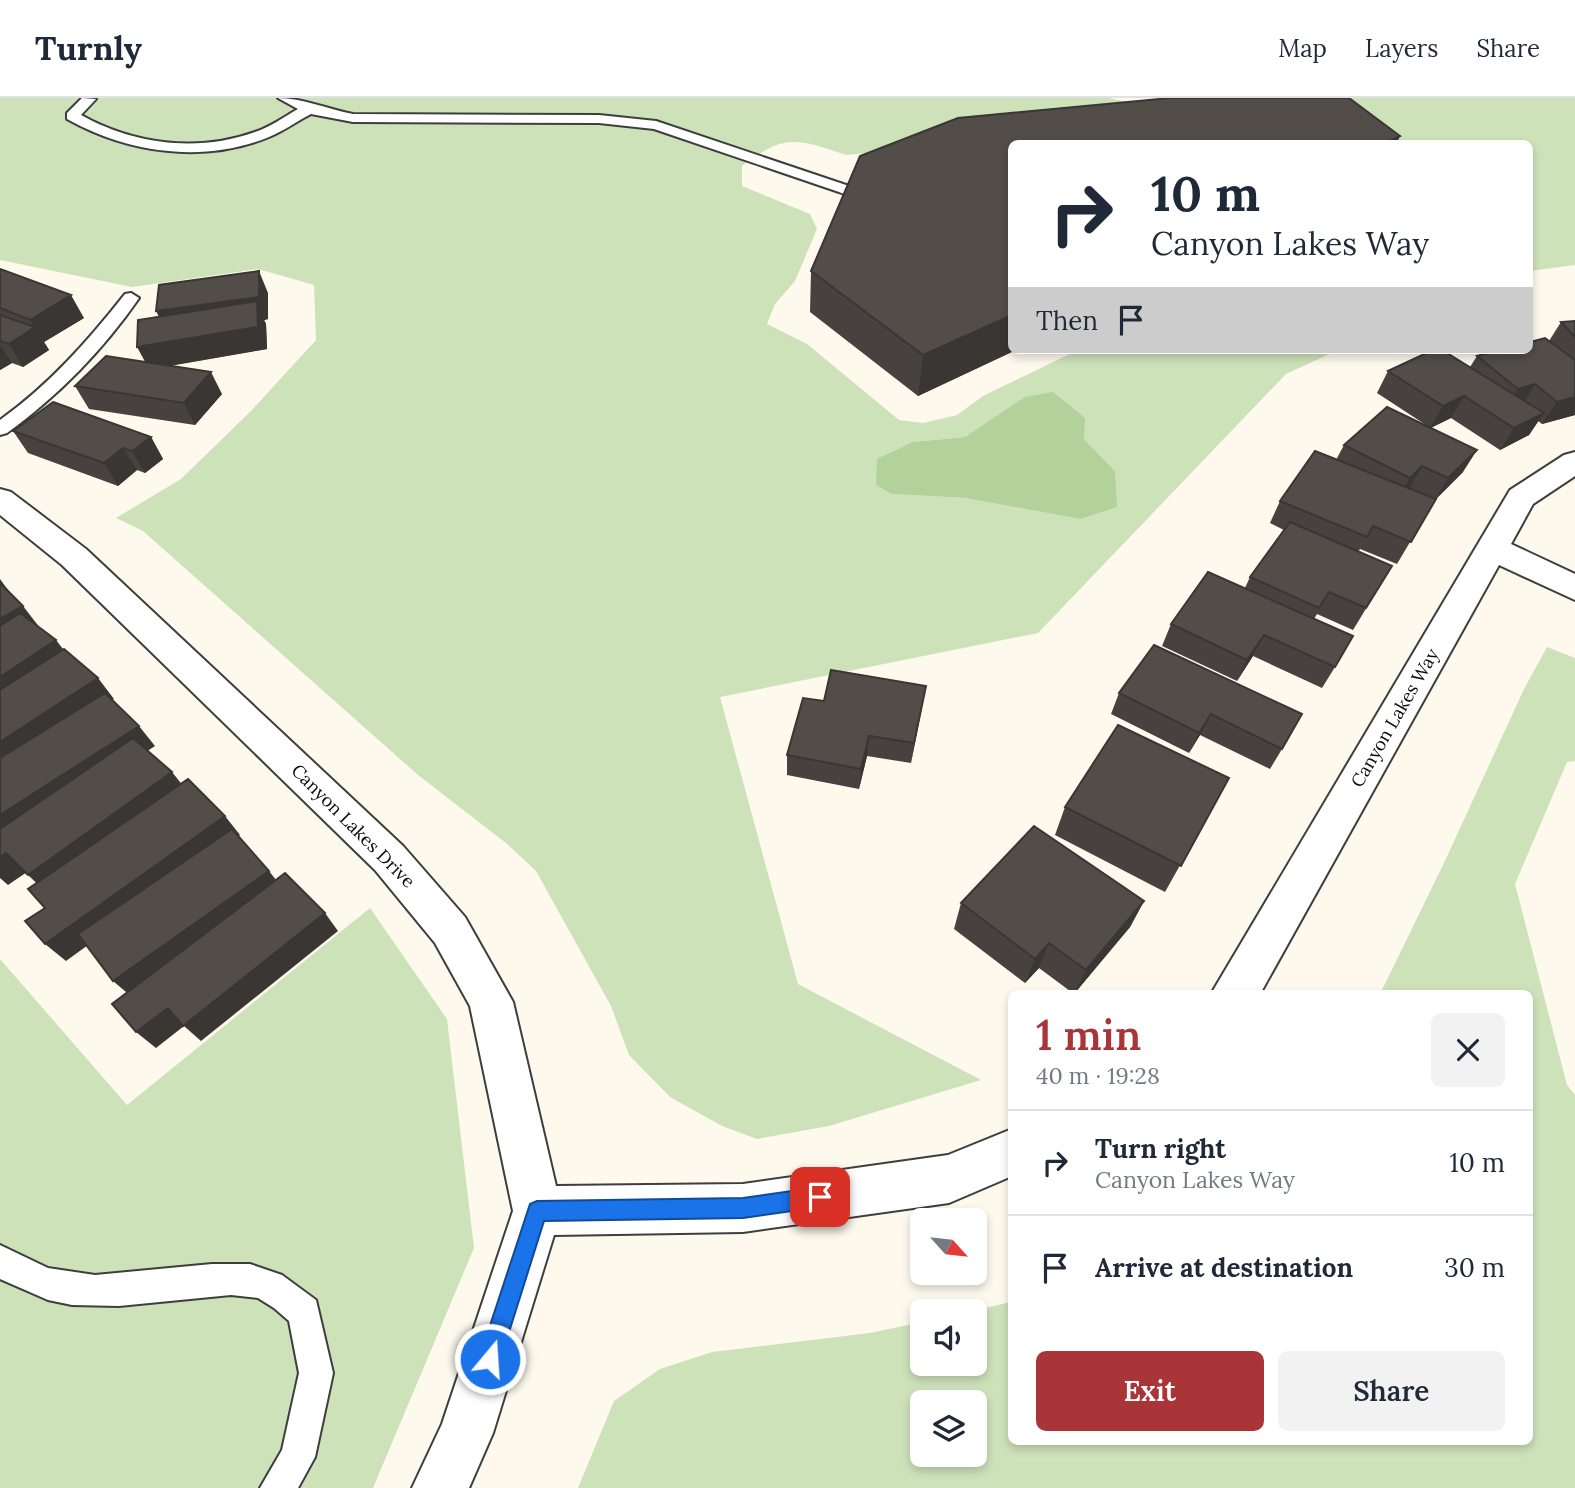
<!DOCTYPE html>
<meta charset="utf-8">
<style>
body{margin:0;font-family:Lora,serif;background:#f2f2f3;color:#1f2937;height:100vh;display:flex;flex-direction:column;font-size:26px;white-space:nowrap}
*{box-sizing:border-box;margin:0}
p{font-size:23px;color:#747a83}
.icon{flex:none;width:38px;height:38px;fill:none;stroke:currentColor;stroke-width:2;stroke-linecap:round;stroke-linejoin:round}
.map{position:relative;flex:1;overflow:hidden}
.sheet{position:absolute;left:1008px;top:892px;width:525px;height:455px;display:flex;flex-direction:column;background:#fff;border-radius:10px;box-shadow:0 4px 10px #0003}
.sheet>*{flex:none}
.guide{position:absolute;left:1008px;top:42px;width:525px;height:214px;border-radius:10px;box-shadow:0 4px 10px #0003;background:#fff;color:#1f2937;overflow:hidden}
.needle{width:46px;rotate:117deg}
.controls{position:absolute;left:910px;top:1110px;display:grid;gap:14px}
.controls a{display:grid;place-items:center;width:77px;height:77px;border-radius:10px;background:#fff;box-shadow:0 4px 10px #0003;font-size:35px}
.pin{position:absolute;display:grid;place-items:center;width:60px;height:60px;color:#fff;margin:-30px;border-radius:14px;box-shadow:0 4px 10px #0006}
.me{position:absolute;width:77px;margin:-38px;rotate:18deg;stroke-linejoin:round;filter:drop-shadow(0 0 5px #0008)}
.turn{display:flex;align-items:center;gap:24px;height:147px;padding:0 28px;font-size:32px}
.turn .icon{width:91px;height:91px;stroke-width:2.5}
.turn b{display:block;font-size:49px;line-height:60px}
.then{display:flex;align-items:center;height:66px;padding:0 28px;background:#0003;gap:14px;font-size:26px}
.round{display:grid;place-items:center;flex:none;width:74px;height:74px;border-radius:10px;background:#f2f2f3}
.summary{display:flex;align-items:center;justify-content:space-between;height:119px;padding:0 28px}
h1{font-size:42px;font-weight:600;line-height:52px;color:#a93539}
.action{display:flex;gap:14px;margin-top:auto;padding:14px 28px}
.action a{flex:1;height:80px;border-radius:10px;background:#a93539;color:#fff;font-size:28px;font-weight:600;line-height:80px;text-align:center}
.action a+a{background:#f2f2f3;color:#1f2937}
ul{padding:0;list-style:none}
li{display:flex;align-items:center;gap:21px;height:105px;padding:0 28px;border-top:2px solid #e0e1e3}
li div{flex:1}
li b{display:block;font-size:26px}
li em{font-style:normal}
header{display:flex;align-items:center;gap:42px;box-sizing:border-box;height:98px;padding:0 35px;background:#fff;border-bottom:2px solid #e0e1e3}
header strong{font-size:33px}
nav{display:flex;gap:38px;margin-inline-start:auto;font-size:24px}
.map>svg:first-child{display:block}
.green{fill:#cee2ba;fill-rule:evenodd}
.forest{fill:#b3d19b}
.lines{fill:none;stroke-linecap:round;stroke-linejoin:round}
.lane-casing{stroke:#3e3e3e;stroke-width:4}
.street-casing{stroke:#3e3e3e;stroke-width:4}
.lane{fill:#fff;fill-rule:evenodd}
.street{fill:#fff;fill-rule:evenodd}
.wall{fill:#47423f}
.shaded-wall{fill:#393633}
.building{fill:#524d49;stroke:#393633;stroke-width:2}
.route{fill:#1a73e8;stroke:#114b97;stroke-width:2}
.labels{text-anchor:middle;stroke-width:7;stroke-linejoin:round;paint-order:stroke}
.street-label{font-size:18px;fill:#0b0b0b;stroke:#fff}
</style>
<header>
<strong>Turnly</strong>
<nav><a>Map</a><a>Layers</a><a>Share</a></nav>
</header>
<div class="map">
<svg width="1575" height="1390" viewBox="0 0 1575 1390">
<rect width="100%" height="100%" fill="#fdf9ec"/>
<path class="green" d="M0,0H1109L1131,5L1227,0H1575V167L1530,173V46L1367,45L1276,17L846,57C798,41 785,35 742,68V88L810,116L817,131L795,183L775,206L767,226L807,246L899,322L923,325L957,317L983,298L1078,252H1338L1286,276L1038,535L720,599L798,886L981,982L829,1028L757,1041L722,1028L670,999L629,957L611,908L536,773L506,745L418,677L143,433L116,420L181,381L252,312L316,242L314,187L258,171L132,189L0,162ZM993,321L1084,341L1115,373L1080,421L965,400L892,396L913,344L965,339Z
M1547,549L1575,560V663L1567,664L1515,786L1567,987L1575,997V1390H578L614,1303L660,1271L712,1254L870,1235L922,1224V1265H975V1213H972L1011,1204L1012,1344H1530V896H1380L1444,765L1524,591ZM922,1304H975V1356H922Z
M370,810L447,921L474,1150L373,1390H0V861L127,1007Z"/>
<path class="forest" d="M1053,294L1085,320L1084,341L1115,373L1117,409L1080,421L965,400L892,396L876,387L877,361L913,344L965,339L1025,299Z"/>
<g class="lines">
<g class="lane-casing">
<path id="lane" d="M82,0L96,1L81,17C133,46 197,55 255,34C270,29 284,19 298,11L278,0C302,0 328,11 353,16L599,17L656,23L849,88L852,91L844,96L839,94L654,31L599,25L353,24L311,16C297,23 284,33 269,39C203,66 128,55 67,21V15Z
M131,195L139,200C103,252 58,298 7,335L0,337V322C49,287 88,243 125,196Z
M0,1147L48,1170L95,1177L212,1166H250L282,1177L316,1202L333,1275L315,1359L298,1390H260L282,1352L299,1275L289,1223L274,1210L258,1200L231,1197L119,1208L72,1207L48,1202L0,1181Z"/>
</g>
<g class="street-casing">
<path id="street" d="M1575,354V378L1533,406L1511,446L1575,476V502L1499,467L1260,896H1211L1510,392L1564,357Z
M0,391L11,394L86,451L403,748L465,819L513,904L556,1088L743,1086L948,1057L1012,1031V1078L949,1105L743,1134L554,1137L493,1335L469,1390H412L442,1326L513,1113L470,908L435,845L375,772L62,467L0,417Z"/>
</g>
<use href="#lane" class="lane"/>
<use href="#street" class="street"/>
</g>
<path class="wall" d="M1170,0H1349L1400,38L1396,46H1012V252H1016L918,298L810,214L811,173L860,58L958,20Z
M0,171L84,220L44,244L49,252L23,269L12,265L0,272Z
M268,195V221L264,222L266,226L267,251L170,268L222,296L195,327L89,311L75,288L145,264L159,219Z
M1575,223V317L1542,326L1538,323L1529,337L1500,352L1451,320L1431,330L1463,374L1435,402L1397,466L1360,451L1358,454L1392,468L1353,532L1317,516L1314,521L1335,569L1322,590L1253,558L1237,583L1162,548L1171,526L1245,490L1250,479L1284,432L1270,425L1280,403L1336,362L1344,347L1429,329L1377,295L1388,273L1470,269L1477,258L1549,243L1561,224Z
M13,333L151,339L163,361L145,375L137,372L118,388L28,355Z
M1154,547L1282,651L1270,671L1200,637L1189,655L1111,616L1119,595Z
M926,588L911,665L867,658L859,691L787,677V657Z
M1229,680L1165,794L1055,737L1065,709Z
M1144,803L1130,829L1074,896L1039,870L1025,885L954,831L961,805Z"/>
<path class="shaded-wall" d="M1400,38L1396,46H1384Z
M259,173L268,195V221L264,222L266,226L267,251L149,271L137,249L167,235L156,213Z
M71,197L84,220L44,244L49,252L23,269L9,246L35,230L30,222Z
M1012,217V252H1016L918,298L923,257Z
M0,247L12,265L0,272Z
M211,274L222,296L195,327L184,305Z
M1535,286L1521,309L1504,314L1518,291Z
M1464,298L1451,320L1430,330L1443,308Z
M1575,299V317L1542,326L1557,304Z
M1544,315L1529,337L1500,352L1514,330Z
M151,339L163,361L145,375L132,353Z
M123,350L137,372L118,388L104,365Z
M1477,352L1463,374L1434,403L1448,380Z
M1422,368L1410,390L1397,402L1410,380Z
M0,481L8,492L0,496Z
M23,508L40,530L0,553V521Z
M1264,537L1253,558L1237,583L1247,562Z
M56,542L73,564L0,613V579Z
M98,580L114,601L0,678V644Z
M926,588L922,609L911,665L914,645Z
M1211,616L1200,637L1189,655L1199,635Z
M139,628L155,648L0,750V717Z
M869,638L867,658L859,691L861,671Z
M172,674L188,694L48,796L28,777Z
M225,718L240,737L66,863L45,846Z
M6,755L27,774L8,787L0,780V759Z
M269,773L283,791L132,899L113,883Z
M1144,803L1130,829L1074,896L1086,872Z
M325,815L338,833L201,943L184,928L156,950L136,934L168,910Z
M1049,845L1039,870L1025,885L1035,861Z"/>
<path class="building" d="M1170,0H1349L1400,38L1384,46H1012V217L923,257L811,173L860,58L958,20Z
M0,171L71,197L30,222L0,210Z
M259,173V199L156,213L159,187Z
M257,203L258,229L137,249L138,222Z
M0,217L35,229L9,246L0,243Z
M1575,223V239L1561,224Z
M1545,240L1575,262V299L1557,304L1535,286L1518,291L1477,258L1498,252H1530V244Z
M1433,252H1442L1544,315L1514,330L1464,298L1443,308L1388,273Z
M106,258L211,274L184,305L75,288Z
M53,304L151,339L132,353L123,350L104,365L13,333Z
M1387,309L1477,352L1448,380L1422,368L1410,380L1344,347Z
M1315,353L1436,401L1411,444L1373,428L1367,439L1280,403Z
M1290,424L1392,468L1366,510L1329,494L1319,510L1250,479Z
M1208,474L1353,538L1335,569L1264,537L1247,562L1171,526Z
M0,485L23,508L0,521Z
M20,515L56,542L0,579V528Z
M1154,547L1302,616L1282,651L1211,616L1199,635L1119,595Z
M64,551L98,580L0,644V592Z
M831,572L926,588L914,645L869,638L861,671L787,657L803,600L824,603Z
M105,595L139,628L0,717V660Z
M1118,627L1229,680L1181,768L1065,709Z
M133,640L172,674L28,777L6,755L0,759V731Z
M188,681L225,718L45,846L25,823L45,810L28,791Z
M1034,728L1144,803L1086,872L1049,845L1035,861L961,805Z
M232,731L269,773L113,883L78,836Z
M285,775L325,815L183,928L168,910L136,934L112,906Z"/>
<path class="route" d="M820,1089L827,1092L830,1099L827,1106L820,1109L743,1120L544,1123L498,1269L490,1272L482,1269L479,1261L530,1106L537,1103L743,1100Z"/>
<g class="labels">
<g class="street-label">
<text transform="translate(1395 620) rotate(-60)" y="6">Canyon Lakes Way</text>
<text transform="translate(353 728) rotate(45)" y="6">Canyon Lakes Drive</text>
</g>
</g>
</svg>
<div class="controls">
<a><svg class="needle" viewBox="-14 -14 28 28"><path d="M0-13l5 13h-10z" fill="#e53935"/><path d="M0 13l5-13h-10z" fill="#747a83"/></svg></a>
<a><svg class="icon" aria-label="sound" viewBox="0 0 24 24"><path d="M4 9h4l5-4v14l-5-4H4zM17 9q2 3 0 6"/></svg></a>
<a><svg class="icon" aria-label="layers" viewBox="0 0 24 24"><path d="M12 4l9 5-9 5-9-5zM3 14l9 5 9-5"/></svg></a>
</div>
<div class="pin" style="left:820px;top:1099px;background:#d93025"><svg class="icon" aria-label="arrive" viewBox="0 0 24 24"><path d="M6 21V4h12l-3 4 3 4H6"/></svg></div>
<svg class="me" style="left:490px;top:1261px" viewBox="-20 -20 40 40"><circle r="17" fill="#1a73e8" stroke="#fff" stroke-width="3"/><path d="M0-11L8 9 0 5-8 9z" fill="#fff"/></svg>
<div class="guide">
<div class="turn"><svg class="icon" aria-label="right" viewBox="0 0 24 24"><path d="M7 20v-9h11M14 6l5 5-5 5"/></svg><div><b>10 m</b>Canyon Lakes Way</div></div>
<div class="then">Then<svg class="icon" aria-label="arrive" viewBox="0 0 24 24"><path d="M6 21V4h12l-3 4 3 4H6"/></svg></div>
</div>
<section class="sheet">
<div class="summary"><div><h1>1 min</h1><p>40 m · 19:28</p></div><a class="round"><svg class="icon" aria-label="close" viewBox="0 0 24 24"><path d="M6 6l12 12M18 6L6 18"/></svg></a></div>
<ul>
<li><svg class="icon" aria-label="right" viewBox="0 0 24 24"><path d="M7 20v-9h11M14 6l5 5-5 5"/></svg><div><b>Turn right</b><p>Canyon Lakes Way</p></div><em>10 m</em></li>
<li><svg class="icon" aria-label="arrive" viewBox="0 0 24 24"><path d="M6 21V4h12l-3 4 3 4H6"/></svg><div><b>Arrive at destination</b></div><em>30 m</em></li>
</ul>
<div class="action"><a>Exit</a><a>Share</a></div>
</section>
</div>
